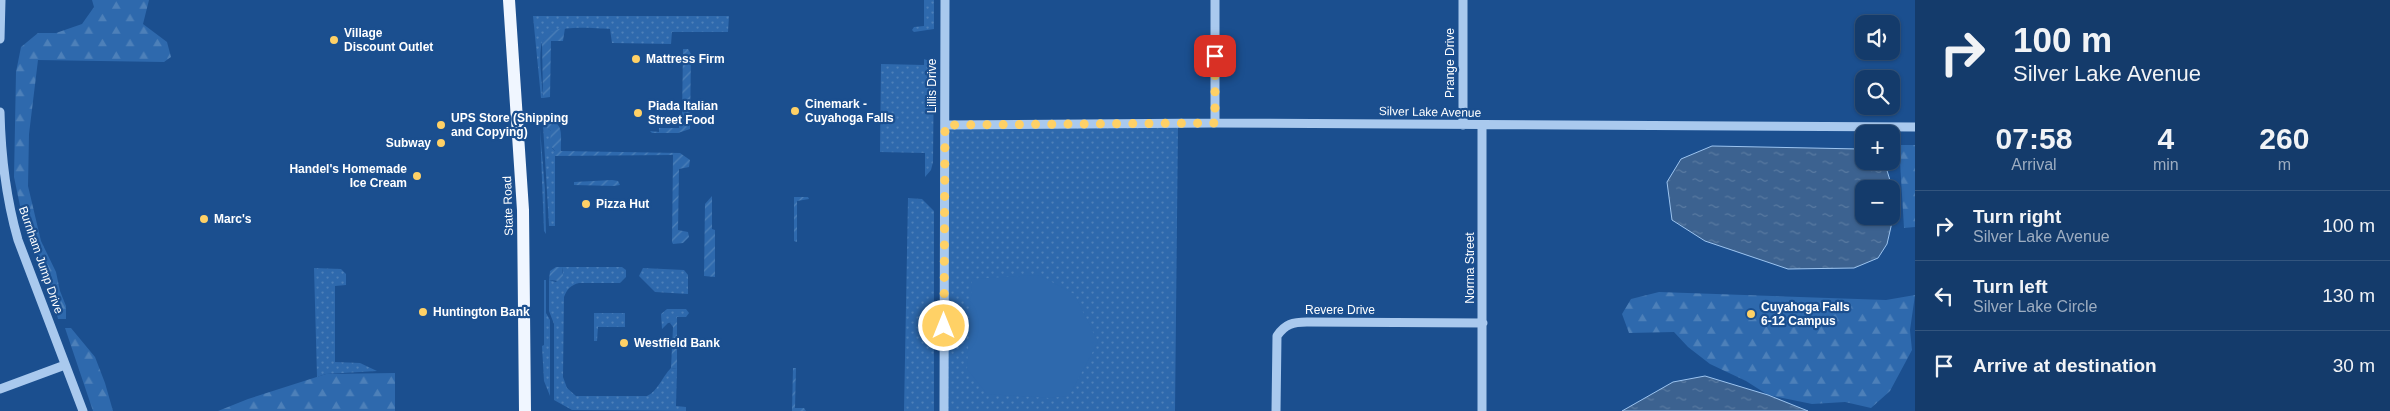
<!DOCTYPE html>
<meta charset="utf-8">
<style>
body{margin:0;font-family:Arial,sans-serif;background:#214673;color:#f1f3f6;height:100vh;display:flex;flex-direction:column;font-size:19px;white-space:nowrap}
*{box-sizing:border-box;margin:0}
p{font-size:16px;color:#9dadc1}
.icon{flex:none;width:28px;height:28px;fill:none;stroke:currentColor;stroke-width:2;stroke-linecap:round;stroke-linejoin:round}
.map{position:relative;flex:1;overflow:hidden}
.drawer{display:flex;flex-direction:column;background:#143b6b;width:475px}
.drawer>*{flex:none}
.guide{background:#143b6b;color:#f1f3f6;overflow:hidden}
.controls{position:absolute;left:1855px;top:15px;display:grid;gap:10px}
.controls a{display:grid;place-items:center;width:45px;height:45px;border-radius:10px;background:#143b6b;box-shadow:0 1px 4px #0004,0 0 0 1px #33557e;font-size:25px}
.pin{position:absolute;display:grid;place-items:center;width:42px;height:42px;color:#fff;margin:-21px;border-radius:10px;box-shadow:0 2px 8px #0006}
.me{position:absolute;width:55px;margin:-28px;rotate:0deg;stroke-linejoin:round;filter:drop-shadow(0 0 4px #0008)}
.turn{display:flex;align-items:center;gap:18px;height:105px;padding:0 15px;font-size:22px}
.turn .icon{width:65px;height:65px;stroke-width:2.5}
.turn b{display:block;font-size:35px;line-height:42px}
.eta{display:flex;justify-content:space-evenly;align-items:center;height:85px;text-align:center}
.eta b{font-size:30px;font-weight:700;line-height:35px}
ul{padding:0;list-style:none}
li{display:flex;align-items:center;gap:15px;height:70px;padding:0 15px;border-top:1px solid #33557e}
li div{flex:1}
li b{display:block;font-size:19px}
li em{font-style:normal}
main{display:flex;flex:1;min-height:0}
.map>svg:first-child{display:block}
.grass{fill:url(#grass-dots)}
.forest{fill:url(#forest-firs)}
.garden{fill:url(#garden-furrows)}
.pitch{fill:#2e69ad}
.water{fill:url(#water-ripples);stroke:#9cc4f0;fill-rule:evenodd}
.lines{fill:none;stroke-linecap:round;stroke-linejoin:round}
.minor{stroke:#a9c9ee;stroke-width:9}
.major{stroke:#f0f6ff;stroke-width:12}
.route{stroke:#ffd166;stroke-width:9;stroke-dasharray:0 16.2}
.poi-dot{fill:#ffd166;stroke:#1b4f8f;stroke-width:2}
.labels{text-anchor:middle;stroke-width:4.5;stroke-linejoin:round;paint-order:stroke}
.poi-label{font-size:12px;font-weight:bold;fill:#fff;stroke:#1b4f8f;text-anchor:start}
.street-label{font-size:12px;fill:#fff;stroke:#1b4f8f}
</style>
<main>
<div class="map">
<svg width="1915" height="411" viewBox="0 0 1915 411">
<defs>
<pattern id="grass-dots" width="8" height="8" patternUnits="userSpaceOnUse" patternTransform="scale(1.25)"><rect width="8" height="8" fill="#2e69ad"/><path d="M2 2h.1M6 6h.1" fill="none" stroke="#4d80b9" stroke-width="1.8" stroke-linecap="round"/></pattern>
<pattern id="forest-firs" width="22" height="20" patternUnits="userSpaceOnUse" patternTransform="scale(1.25)"><rect width="22" height="20" fill="#2e69ad"/><path d="M5 1l3.5 6h-7zM16 11l3.5 6h-7z" fill="#4d80b9"/></pattern>
<pattern id="garden-furrows" width="10" height="10" patternUnits="userSpaceOnUse" patternTransform="scale(1.25)"><rect width="10" height="10" fill="#2e69ad"/><path d="M-1 1l2-2M0 10L10 0M9 11l2-2" fill="none" stroke="#4d80b9"/></pattern>
<pattern id="water-ripples" width="26" height="14" patternUnits="userSpaceOnUse" patternTransform="scale(1.25)"><rect width="26" height="14" fill="#3c6290"/><path d="M2 4q2-2 4 0t4 0M15 11q2-2 4 0t4 0" fill="none" stroke="#597aa1"/></pattern>
</defs>
<rect width="100%" height="100%" fill="#1b4f8f"/>
<path class="grass" d="M924,0H934V29L914,32L912,30L914,27L924,26Z
M533,16H729L728,32H672L671,44L612,43L610,29C591,29 545,21 541,47C539,63 542,81 543,98H541Z
M924,59L934,63L933,162L931,170L925,177V153L880,152L881,64L924,65Z
M1178,124L1175,411H944L945,125Z
M543,125L551,131L552,148L555,151V226H549Z
M540,129L545,190L546,234L544,231Z
M908,198L922,199L934,211V411H904Z
M562,267H622L626,270V277L620,283H579C571,285 567,289 564,297L563,377L567,388L576,396H647C658,391 662,377 671,368L677,369L676,406L686,407V411L572,410L554,400V324L549,311V280L556,282L563,273Z
M314,268L341,269L346,274V285L335,286V362L360,363L377,371L326,374L317,377Z
M643,268L684,270L688,275V294L655,292L639,276Z
M544,280H546V313L550,320V396L544,381L542,346L544,345Z
M667,309H686L689,313L686,317H677V322L668,323L662,329L661,314Z
M594,313H625V327H598L597,341H594Z"/>
<path class="forest" d="M92,0H149L143,24L167,42L171,57L164,62L38,60L29,134L28,186L41,241L56,272L60,291L66,306V319H58L46,273L24,225L14,177L16,72L21,47L38,33H56L82,24L94,7Z
M1899,145H1915V227L1904,228Z
M1659,292L1886,300L1915,295L1910,330L1912,350L1890,391L1871,408L1845,402L1812,404L1768,395L1746,381L1710,364L1688,347L1674,332L1629,333L1622,314L1631,299Z
M65,328H71L95,357L105,383L113,411H93Z
M395,373V411H218L248,399L326,374Z"/>
<path class="garden" d="M565,28L563,41H551L550,97L543,98L542,42C546,33 555,29 565,28Z
M683,49H688L691,54L690,129L678,133H652L650,131L659,132V128H679V117L682,116Z
M551,121C565,124 560,140 561,151L680,153L690,160L689,167L679,169L678,230L688,232L689,237L683,243L673,244L672,242L673,155L555,156V151L550,145L551,131L543,125Z
M612,180L618,181L620,185L614,186L574,185V182Z
M712,196V229L715,230V277L704,276L705,204Z
M794,197H808L809,199L797,201V242L794,241Z
M556,267H562L563,276L559,281L549,280L550,271Z
M672,321L677,322V369L671,368L673,327L670,323Z
M793,368H796L795,408H804L806,411H792Z"/>
<path class="pitch" d="M1039,275L1074,294L1098,342L1069,396L1049,398L987,394L967,369L972,279Z"/>
<path class="water" d="M1712,146L1860,149L1864,151V161H1880L1885,164L1893,190V218L1887,244L1878,258L1854,268L1788,269L1705,241L1672,220L1667,182L1681,159ZM1864,189H1891V216H1864Z
M1705,376L1768,395L1808,411H1622L1673,382Z"/>
<g class="lines">
<path class="minor" d="M1215,0V123
M1463,0V125
M0,39L1,0
M0,112C1,156 6,198 18,240L83,411
M945,125L1215,123L1915,127
M0,389L65,365
M944,411L945,0
M1276,411L1277,336C1285,324 1293,322 1307,322L1483,323
M1482,411V125"/>
<path class="major" d="M509,0L523,210L525,411"/>
</g>
<g class="lines">
<path class="route" d="M944,326L945,125L1215,123V56"/>
</g>
<g class="poi-dot">
<circle cx="334" cy="40" r="5"/>
<circle cx="636" cy="59" r="5"/>
<circle cx="795" cy="111" r="5"/>
<circle cx="638" cy="113" r="5"/>
<circle cx="441" cy="125" r="5"/>
<circle cx="441" cy="143" r="5"/>
<circle cx="417" cy="176" r="5"/>
<circle cx="586" cy="204" r="5"/>
<circle cx="204" cy="219" r="5"/>
<circle cx="423" cy="312" r="5"/>
<circle cx="1751" cy="314" r="5"/>
<circle cx="624" cy="343" r="5"/>
</g>
<g class="labels">
<g class="poi-label">
<text x="344" y="37">Village<tspan x="344" dy="14">Discount Outlet</tspan></text>
<text x="646" y="63">Mattress Firm</text>
<text x="805" y="108">Cinemark -<tspan x="805" dy="14">Cuyahoga Falls</tspan></text>
<text x="648" y="110">Piada Italian<tspan x="648" dy="14">Street Food</tspan></text>
<text x="451" y="122">UPS Store (Shipping<tspan x="451" dy="14">and Copying)</tspan></text>
<text x="431" y="147" text-anchor="end">Subway</text>
<text x="407" y="173" text-anchor="end">Handel's Homemade<tspan x="407" dy="14">Ice Cream</tspan></text>
<text x="596" y="208">Pizza Hut</text>
<text x="214" y="223">Marc's</text>
<text x="1761" y="311">Cuyahoga Falls<tspan x="1761" dy="14">6-12 Campus</tspan></text>
<text x="433" y="316">Huntington Bank</text>
<text x="634" y="347">Westfield Bank</text>
</g>
<g class="street-label">
<text transform="translate(1450 63) rotate(-90)" y="4">Prange Drive</text>
<text transform="translate(932 86) rotate(-90)" y="4">Lillis Drive</text>
<text transform="translate(1430 112) rotate(1)" y="4">Silver Lake Avenue</text>
<text transform="translate(508 206) rotate(-92)" y="4">State Road</text>
<text transform="translate(41 260) rotate(71)" y="4">Burnham Jump Drive</text>
<text transform="translate(1470 268) rotate(-90)" y="4">Norma Street</text>
<text x="1340" y="314">Revere Drive</text>
</g>
</g>
</svg>
<div class="controls">
<a><svg class="icon" aria-label="sound" viewBox="0 0 24 24"><path d="M4 9h4l5-4v14l-5-4H4zM17 9q2 3 0 6"/></svg></a>
<a><svg class="icon" aria-label="search" viewBox="0 0 24 24"><circle cx="10" cy="10" r="6"/><path d="M15 15l6 6"/></svg></a>
<a>+</a>
<a>−</a>
</div>
<div class="pin" style="left:1215px;top:56px;background:#d93025"><svg class="icon" aria-label="arrive" viewBox="0 0 24 24"><path d="M6 21V4h12l-3 4 3 4H6"/></svg></div>
<svg class="me" style="left:944px;top:326px" viewBox="-20 -20 40 40"><circle r="17" fill="#ffd166" stroke="#fff" stroke-width="3"/><path d="M0-11L8 9 0 5-8 9z" fill="#fff"/></svg>
</div>
<section class="drawer">
<div class="guide">
<div class="turn"><svg class="icon" aria-label="right" viewBox="0 0 24 24"><path d="M7 20v-9h11M14 6l5 5-5 5"/></svg><div><b>100 m</b>Silver Lake Avenue</div></div>
</div>
<div class="eta">
<div><b>07:58</b><p>Arrival</p></div>
<div><b>4</b><p>min</p></div>
<div><b>260</b><p>m</p></div>
</div>
<ul>
<li><svg class="icon" aria-label="right" viewBox="0 0 24 24"><path d="M7 20v-9h11M14 6l5 5-5 5"/></svg><div><b>Turn right</b><p>Silver Lake Avenue</p></div><em>100 m</em></li>
<li><svg class="icon" aria-label="left" viewBox="0 0 24 24"><path d="M17 20v-9H6M10 6l-5 5 5 5"/></svg><div><b>Turn left</b><p>Silver Lake Circle</p></div><em>130 m</em></li>
<li><svg class="icon" aria-label="arrive" viewBox="0 0 24 24"><path d="M6 21V4h12l-3 4 3 4H6"/></svg><div><b>Arrive at destination</b></div><em>30 m</em></li>
</ul>
</section>
</main>
